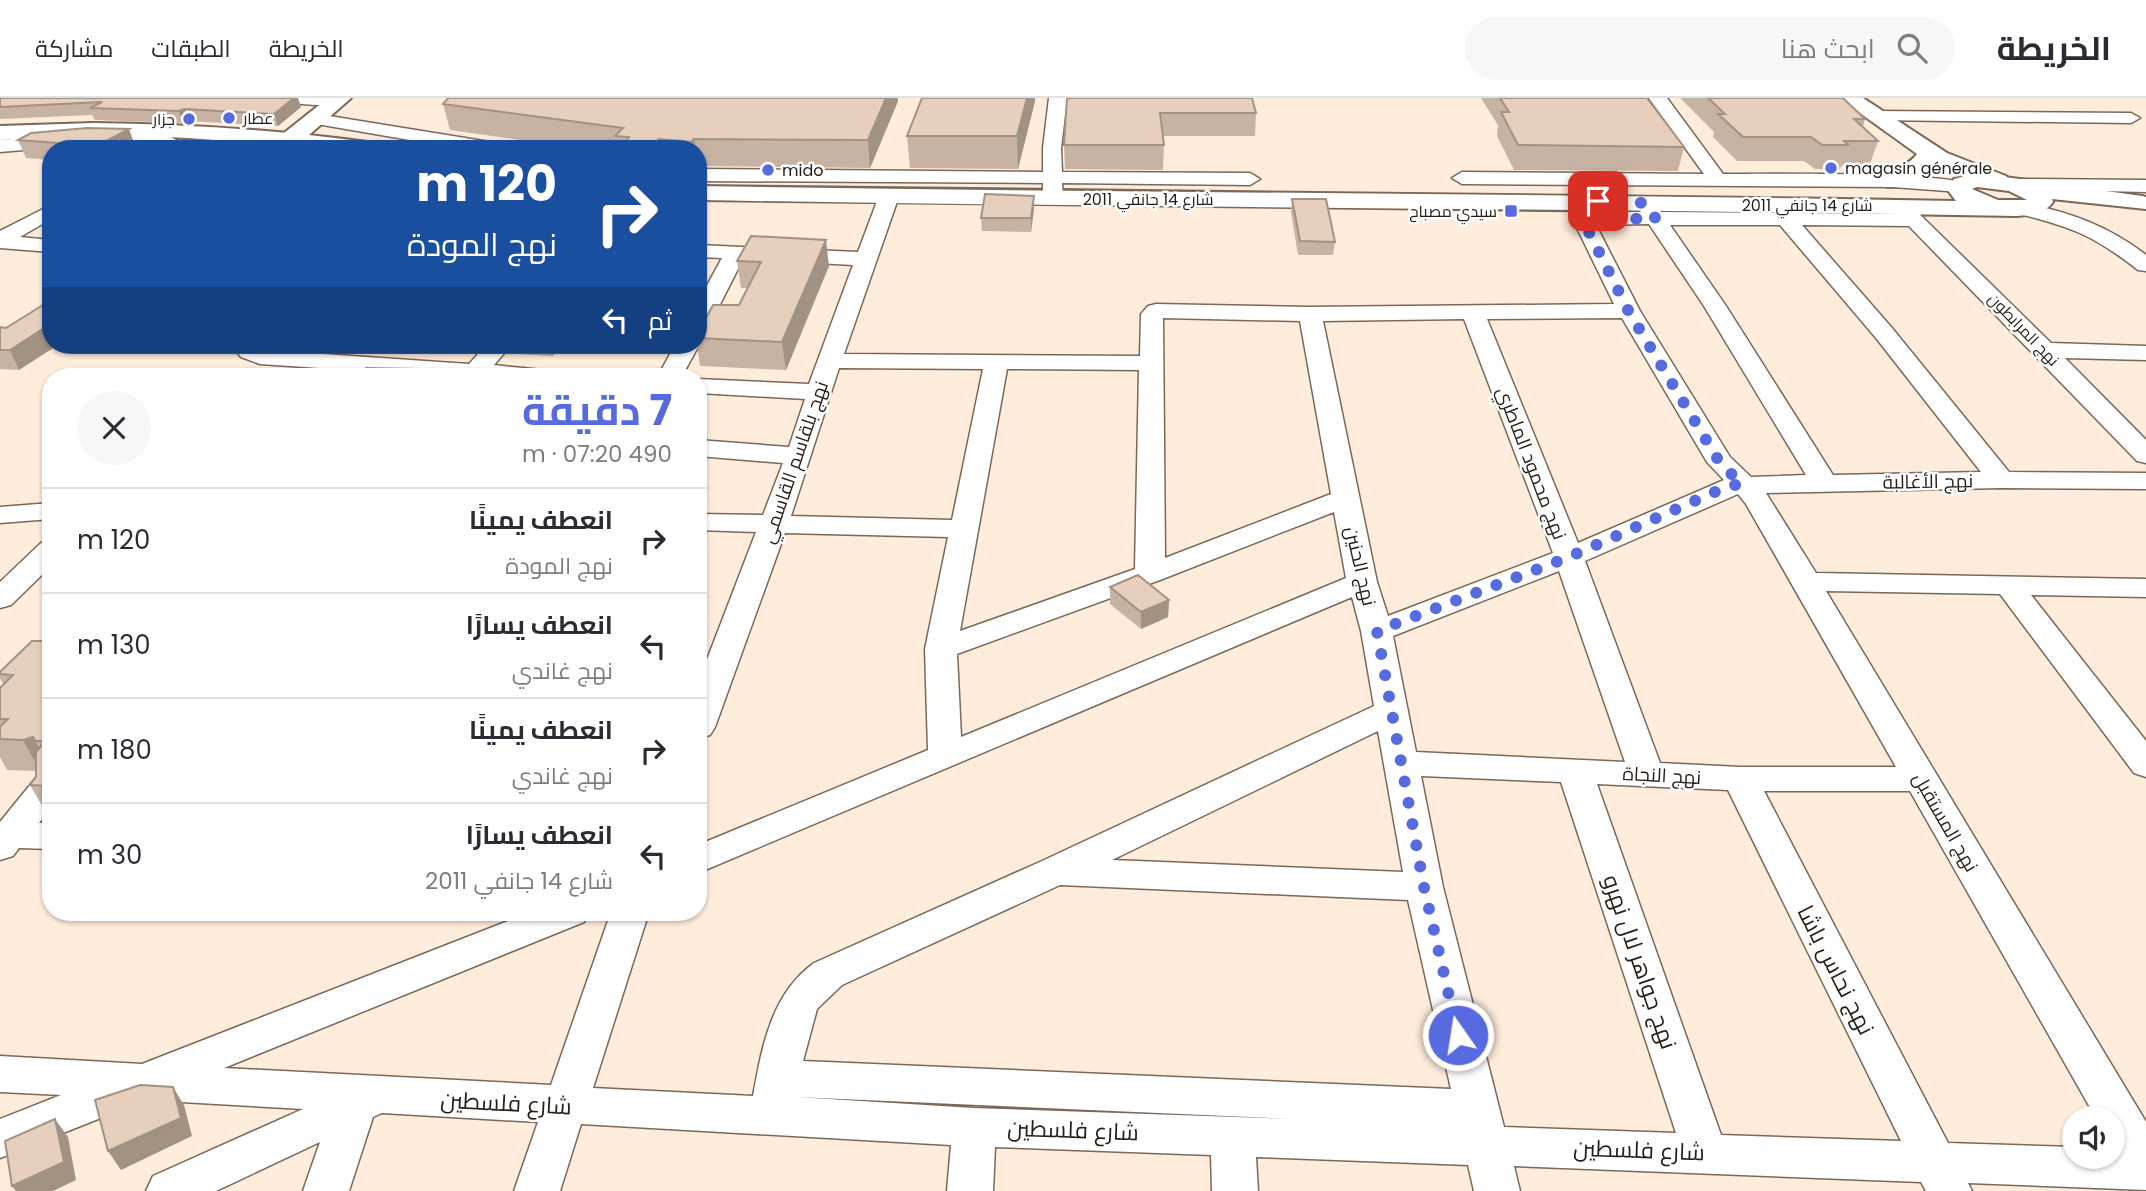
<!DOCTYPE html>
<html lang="ar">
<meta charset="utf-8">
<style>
body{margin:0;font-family:Poppins,Cairo,sans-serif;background:#f7f7f7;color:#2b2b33;direction:rtl;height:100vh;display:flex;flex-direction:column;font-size:26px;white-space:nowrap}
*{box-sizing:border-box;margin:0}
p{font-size:23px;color:#7c7c81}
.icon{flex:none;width:38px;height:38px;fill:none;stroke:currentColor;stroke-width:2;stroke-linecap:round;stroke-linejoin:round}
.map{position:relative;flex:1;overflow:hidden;direction:ltr}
.drawer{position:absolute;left:42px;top:270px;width:665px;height:553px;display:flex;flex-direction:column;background:#fff;border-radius:28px;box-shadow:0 2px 5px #0004;direction:rtl}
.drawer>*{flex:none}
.top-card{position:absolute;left:42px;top:42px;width:665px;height:214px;border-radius:28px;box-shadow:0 2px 5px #0004;direction:rtl;background:#1a4fa0;color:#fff;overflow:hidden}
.controls{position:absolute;left:2062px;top:1008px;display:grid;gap:14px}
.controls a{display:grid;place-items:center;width:63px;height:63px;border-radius:50%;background:#fff;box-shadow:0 2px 5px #0004;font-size:35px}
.pin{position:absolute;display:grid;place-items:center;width:60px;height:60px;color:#fff;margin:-30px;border-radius:14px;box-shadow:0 4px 10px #0006}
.me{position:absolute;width:77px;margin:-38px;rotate:347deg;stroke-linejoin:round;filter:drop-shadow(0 0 5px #0008)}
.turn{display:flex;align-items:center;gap:24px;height:147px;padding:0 35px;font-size:32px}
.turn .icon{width:91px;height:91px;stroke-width:2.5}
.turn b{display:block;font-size:49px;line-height:60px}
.then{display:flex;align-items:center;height:66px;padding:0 35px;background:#0003;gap:14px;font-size:26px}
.round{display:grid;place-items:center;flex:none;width:74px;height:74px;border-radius:37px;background:#f7f7f7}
.overview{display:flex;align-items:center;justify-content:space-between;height:119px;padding:0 35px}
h1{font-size:42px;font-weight:700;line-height:52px;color:#576ae0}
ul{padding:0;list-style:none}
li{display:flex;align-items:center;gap:21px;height:105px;padding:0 35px;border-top:2px solid #e1e1e2}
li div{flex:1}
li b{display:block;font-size:26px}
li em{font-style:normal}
header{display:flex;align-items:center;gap:42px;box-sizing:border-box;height:98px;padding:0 35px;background:#fff;border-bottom:2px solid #e1e1e2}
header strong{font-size:33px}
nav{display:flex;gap:38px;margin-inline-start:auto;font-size:24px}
.search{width:490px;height:63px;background:#f7f7f7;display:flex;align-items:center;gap:18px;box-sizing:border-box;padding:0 24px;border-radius:38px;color:#7c7c81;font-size:26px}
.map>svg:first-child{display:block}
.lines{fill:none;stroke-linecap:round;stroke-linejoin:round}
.minor-casing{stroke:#7c6858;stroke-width:3}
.tertiary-casing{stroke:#7c6858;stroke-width:4}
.secondary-casing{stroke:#7c6858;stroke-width:4}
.primary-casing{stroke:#7c6858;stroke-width:4}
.minor{fill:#fff;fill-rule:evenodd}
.tertiary{fill:#fff;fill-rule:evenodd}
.secondary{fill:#fff;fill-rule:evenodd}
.primary{fill:#fff;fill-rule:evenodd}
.wall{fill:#c6b3a3}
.shaded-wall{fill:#a19284}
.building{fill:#e6d0bd;stroke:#a19284;stroke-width:2}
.route{stroke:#576ae0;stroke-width:12;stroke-dasharray:0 21.6}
.poi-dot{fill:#576ae0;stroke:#fff;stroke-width:2.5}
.labels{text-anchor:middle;stroke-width:5;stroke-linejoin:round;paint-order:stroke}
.far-poi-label{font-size:16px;fill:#251d16;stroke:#fff;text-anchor:start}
.far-street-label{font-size:16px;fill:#251d16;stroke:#fff}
.street-label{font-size:19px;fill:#251d16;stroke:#fff}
.near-street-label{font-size:23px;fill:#251d16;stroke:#fff}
</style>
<header>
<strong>الخريطة</strong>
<div class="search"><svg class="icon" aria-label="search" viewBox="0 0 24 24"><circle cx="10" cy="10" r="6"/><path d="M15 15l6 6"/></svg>ابحث هنا</div>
<nav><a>الخريطة</a><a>الطبقات</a><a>مشاركة</a></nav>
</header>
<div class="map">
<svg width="2146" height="1093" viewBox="0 0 2146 1093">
<rect width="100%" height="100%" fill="#feecdc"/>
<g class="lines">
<g class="minor-casing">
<path id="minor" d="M282,0H346L348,2C340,10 290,8 282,0Z
M1049,0H1067L1061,50L1062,74L1250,75L1260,81L1250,87L1062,85L1063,101L1060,105H1046L1043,101V85L698,83V71L1043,74V50Z
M1649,0H1667L1723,76C1756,76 1958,73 1970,88L1960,94L1893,89L1462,86L1452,80L1462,74L1704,76Z
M1876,13L2131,15L2140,20L2131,25L1870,22L1867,18L1870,14Z
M317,16L496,45L505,51H462L311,25L308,21L311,17Z
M94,36L169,38L178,43L169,48L94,46L0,54V42Z
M2022,81L2146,82V94L2015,91L2012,87Z
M889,92L899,98L844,256L1140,258L1141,216L1148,208L1156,206L1310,209L1614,206L1574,124L1577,120L1598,114H1641L1637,108L1640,104H1654L1661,114L1897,116L1889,107L1892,103H1906L2051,245L2146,248V262L2065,260L2146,342V365L2137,363L1909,128L1802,127L1892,230L2009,374L2146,375V391L2001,390L1766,395L1816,475L2146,481V499L2031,497L2146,643V679L2134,675L2000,496L1826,493L2146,1024V1092L1968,1085L1972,1093H1926L1921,1084L1514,1068L1520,1093H1474L1468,1067L1256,1059L1258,1093H1212L1211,1057L995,1049L993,1093H947L951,1047L581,1026L560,1093H514L538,1024L382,1015L373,1019L349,1093H303L320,1044L216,1093H146L153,1078L303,1011L146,1002L0,1060V1021L61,997L0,994V958L142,966L531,814H589L584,824L224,970L551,987L611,814H649L593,990L753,998C762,949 771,896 814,865L1042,763L1374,608L1361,533L1352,499L698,775V747L928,652L925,551L948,439L785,435L715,629L710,637L698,640V585L756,434L698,432V416L763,417L783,365L698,358V342L789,349L805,301L698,295V281L809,286L853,167L743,161L710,226L706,231L698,233V204L722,160L698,159V147L858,154L879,98ZM1649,126L1704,208L1806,377L1751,379L1730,359L1640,213L1596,127ZM1670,127H1780L1876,240L1981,374L1833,377L1726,208ZM1163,220L1300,223L1331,396L1165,460ZM1622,220L1707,364L1724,382L1578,445L1487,221ZM1464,221L1553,455L1388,518L1377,484L1323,223ZM839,270L983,271L952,422L791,418ZM1007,271L1139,272L1135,471L960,533ZM1738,396L1746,406L1896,669H1740L1660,665L1585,463ZM1334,414L1346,480L961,639L957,556L1160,482ZM1559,473L1625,664L1416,654L1393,538ZM1378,633L1403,774L1112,762ZM1421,678L1561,684L1676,1035L1504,1029L1443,789ZM1597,686L1728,692L1901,1043L1721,1037ZM1764,693H1910L2096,1020H2112V1059H2074V1049L1948,1045ZM1060,787L1408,802L1451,991L803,963L817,911L842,887ZM796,999L1292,1021L974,1010Z
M2023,105C2070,114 2108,128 2146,157V173L2138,172C2092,136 2071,129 2016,115L2013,111L2016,107Z
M51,107V121L20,139L51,142V154L0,150V133Z
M698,246L699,247L682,278H658L675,247Z
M241,247H265L264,252L469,266L486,247H511L494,267L552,273L555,278H438L260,266L241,259L237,254Z
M51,405V421L0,425V409Z
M51,442V468L11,507L0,510V484L41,445Z
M51,673V710L39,725H51V751L19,750L13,758L0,762V724L39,676Z"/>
</g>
<g class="tertiary-casing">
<path id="tertiary" d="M1839,0H1863L1947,55L2006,78L2010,83L2006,88L1998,90L1933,66C1924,80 1902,92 1885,88L1881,83C1891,70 1908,69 1917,56Z"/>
</g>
<g class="secondary-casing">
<path id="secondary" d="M328,0H351L300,45H284L281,40L284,35Z"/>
</g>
<g class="primary-casing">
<path id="primary" d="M93,25C186,26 277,32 368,44L376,46L379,51C315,51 251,44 187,40C125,37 62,39 0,42V28Z
M1976,75L2142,98L2146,99V111L2052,101L2053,104C2045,116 2029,117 2016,118C1577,110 1138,110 698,102V88C1118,95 1537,95 1956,103L1947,91L1954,81ZM1977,89L2009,93L2027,102H1998L1972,91Z"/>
</g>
<use href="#minor" class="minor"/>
<use href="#tertiary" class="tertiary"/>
<use href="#secondary" class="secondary"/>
<use href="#primary" class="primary"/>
</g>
<path class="wall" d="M0,0L301,9L278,28L188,23L183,25L95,22L92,17L0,21Z
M448,0H898V3L870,70L698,68V51H584L450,32L443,6Z
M1067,0L1256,15L1255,38H1162L1164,47L1163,72L1065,71L1064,47Z
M1481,0H1647L1684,49L1678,73L1514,72L1497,38L1498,27Z
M1680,0H1843L1865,21L1863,29L1878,43L1870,66L1842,67L1840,71H1815L1804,63H1737L1713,39L1714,34Z
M1035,3L1018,71L910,70L907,38Z
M18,42L136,50L134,51H51V62L26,60Z
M1292,101L1335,144L1333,157H1298L1291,114Z
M1034,111L1031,134L982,133L981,120Z
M751,138L829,168L786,272L700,268L697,247H698V235L739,207L748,190H741L737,163Z
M51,202V247H68L61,251L53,250L19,272L0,271V229L6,230Z
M515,247H563L552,258L517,256Z
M1110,489L1169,502L1168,519L1141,531L1110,506Z
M51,543V718H48L30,687L36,679V673L7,672L0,659V590L4,587L0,580V574Z"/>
<path class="shaded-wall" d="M294,0H298L301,9L278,28L274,16Z
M886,0H898V3L870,70L868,42Z
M1027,0H1035V3L1018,71L1017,38Z
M184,11L188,23L183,25L179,13Z
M129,31L136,50L134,51H98L97,48Z
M659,41L660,51H650Z
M694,41L695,51H692L691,44Z
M1034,98V111L1031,134V120Z
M826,142L829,168L786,272L782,244Z
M44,230L53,250L19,272L10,252Z
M60,247H68L61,251Z
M550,247H563L552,258Z
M415,271L417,278H409Z
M1169,502L1168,519L1141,531V514Z
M33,639L50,670L40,673L23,642Z
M173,989L184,1007L192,1038L121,1072L108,1053Z
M55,1021L68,1039L76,1082L53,1093H16L12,1088Z"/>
<path class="building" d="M0,0H294L274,16L184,11L179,13L90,10L102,4L0,9Z
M448,0H886L868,42L694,41L691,44L659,41L650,51H619L629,39L615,38L623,30L443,6Z
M922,0H1027L1017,38H907Z
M1067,0H1252L1256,15H1160L1164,47H1064Z
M1500,0H1647L1684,49L1518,47L1501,14H1509Z
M1708,0H1843L1865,21H1854L1878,43H1844L1848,47H1822L1811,39H1743L1718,16H1725Z
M87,30L129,31L97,48L18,42L31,35Z
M279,44L316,48L312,51H269Z
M985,96L1034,98L1031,120H981Z
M1292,101H1326L1335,144L1300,143Z
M751,138L826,142L782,244L698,240V235L713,207H739L761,164L737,163Z
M51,202V231L44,230L10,252H0V229L6,230Z
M366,270L415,271L409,278H359Z
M1138,477L1169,502L1141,514L1110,489Z
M32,543H51V688L30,687L36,679V654L45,643H36L33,639L23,642L0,641V629L8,621H0V590L13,577L0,576V574Z
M140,987L173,989L181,1020L108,1053L95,1002Z
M55,1021L64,1064L12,1088L5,1043Z"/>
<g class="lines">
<path class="route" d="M1458,937L1424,789L1377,533L1569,459L1728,388L1742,386L1720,365L1629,214L1584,124L1598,120L1656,121L1645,105L1598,103"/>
</g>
<g class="poi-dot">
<circle cx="229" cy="20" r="7"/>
<circle cx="189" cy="21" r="7"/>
<circle cx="1831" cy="70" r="7"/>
<circle cx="768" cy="72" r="7"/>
<rect x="1504" y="106" width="14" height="14" rx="3.5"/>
</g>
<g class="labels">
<g class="far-poi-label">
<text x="243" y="26">عطار</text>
<text x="175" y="27" text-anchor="end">جزار</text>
<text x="1845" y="76">magasin générale</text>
<text x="782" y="78">mido</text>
<text x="1497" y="119" text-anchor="end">سيدي مصباح</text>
</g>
<g class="far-street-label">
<text x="1148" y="107">شارع 14 جانفي 2011</text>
<text x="1807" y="113">شارع 14 جانفي 2011</text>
<text transform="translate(2024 231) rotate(46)" y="6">نهج المرابطون</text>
</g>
<g class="street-label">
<text transform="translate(794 364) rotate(-71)" y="7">نهج بلقاسم القاسمي</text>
<text transform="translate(1532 365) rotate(69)" y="7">نهج محمود الماطري</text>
<text transform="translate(1928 383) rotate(-1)" y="7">نهج الأغالبة</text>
<text transform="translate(1361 468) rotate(77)" y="7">نهج الحنين</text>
<text transform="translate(1662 677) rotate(3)" y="7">نهج النجاة</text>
<text transform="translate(1946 724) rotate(60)" y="7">نهج المستقبل</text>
</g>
<g class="near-street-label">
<text transform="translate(1640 864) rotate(71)" y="8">نهج جواهر لال نهرو</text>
<text transform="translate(1836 872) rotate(63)" y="8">نهج نحاس باشا</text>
<text transform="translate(506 1005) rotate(3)" y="8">شارع فلسطين</text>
<text transform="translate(1073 1032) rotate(2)" y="8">شارع فلسطين</text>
<text transform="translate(1639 1052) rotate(2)" y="8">شارع فلسطين</text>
</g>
</g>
</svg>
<div class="controls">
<a><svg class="icon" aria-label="sound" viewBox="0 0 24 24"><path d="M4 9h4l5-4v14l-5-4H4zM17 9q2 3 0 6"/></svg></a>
</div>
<div class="pin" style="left:1598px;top:103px;background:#d93025"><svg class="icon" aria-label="arrive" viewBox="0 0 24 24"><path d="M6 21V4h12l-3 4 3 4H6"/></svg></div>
<svg class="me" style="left:1458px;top:937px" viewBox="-20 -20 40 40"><circle r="17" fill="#576ae0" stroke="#fff" stroke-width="3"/><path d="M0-11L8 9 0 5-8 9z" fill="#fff"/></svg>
<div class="top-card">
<div class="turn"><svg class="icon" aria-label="right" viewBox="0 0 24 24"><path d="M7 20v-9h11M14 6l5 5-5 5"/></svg><div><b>120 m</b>نهج المودة</div></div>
<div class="then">ثم<svg class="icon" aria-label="left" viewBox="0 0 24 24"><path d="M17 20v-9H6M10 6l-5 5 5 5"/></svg></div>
</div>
<section class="drawer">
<div class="overview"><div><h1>7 دقيقة</h1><p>490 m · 07:20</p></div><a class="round"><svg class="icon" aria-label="close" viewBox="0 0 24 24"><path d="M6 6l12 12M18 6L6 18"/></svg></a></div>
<ul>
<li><svg class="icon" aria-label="right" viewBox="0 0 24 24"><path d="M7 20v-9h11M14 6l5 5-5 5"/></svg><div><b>انعطف يمينًا</b><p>نهج المودة</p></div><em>120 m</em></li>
<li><svg class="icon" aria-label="left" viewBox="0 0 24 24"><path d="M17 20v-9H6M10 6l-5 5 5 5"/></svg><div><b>انعطف يسارًا</b><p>نهج غاندي</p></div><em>130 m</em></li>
<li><svg class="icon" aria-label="right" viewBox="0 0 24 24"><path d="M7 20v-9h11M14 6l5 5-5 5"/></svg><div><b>انعطف يمينًا</b><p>نهج غاندي</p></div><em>180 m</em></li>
<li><svg class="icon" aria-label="left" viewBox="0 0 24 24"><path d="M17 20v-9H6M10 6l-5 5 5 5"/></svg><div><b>انعطف يسارًا</b><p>شارع 14 جانفي 2011</p></div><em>30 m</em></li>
</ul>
</section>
</div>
